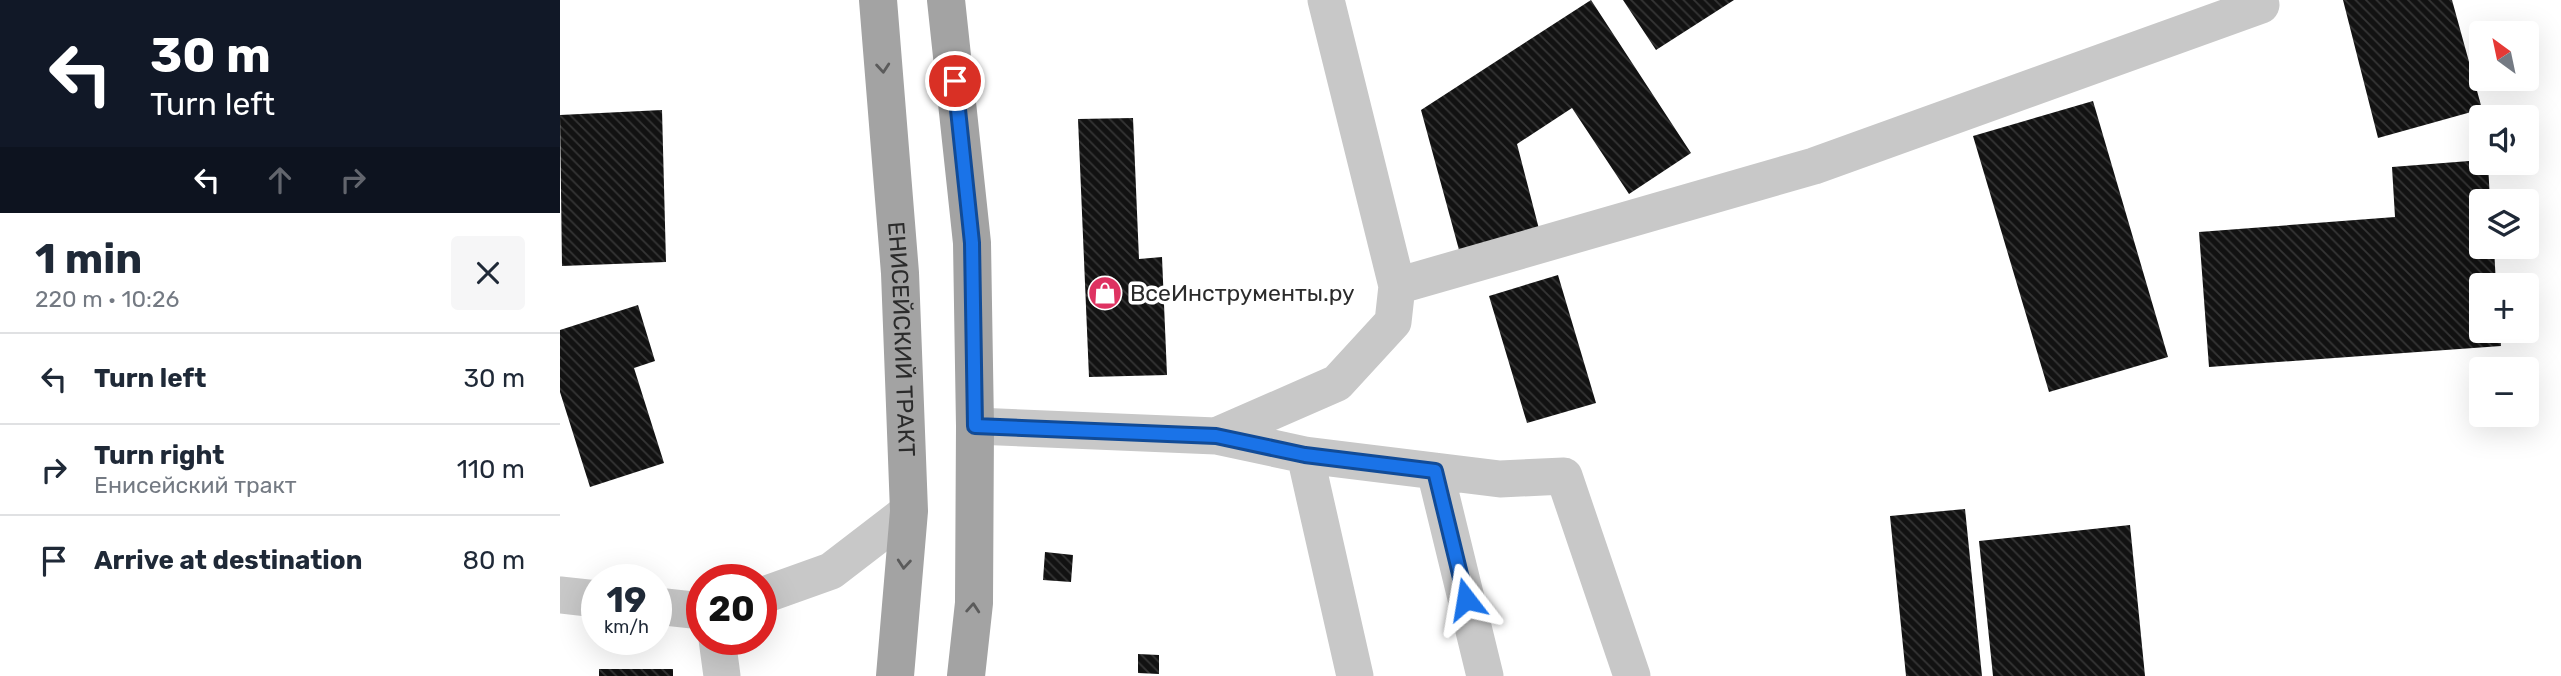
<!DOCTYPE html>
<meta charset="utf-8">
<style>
body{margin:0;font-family:Rubik,sans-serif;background:#f6f6f7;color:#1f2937;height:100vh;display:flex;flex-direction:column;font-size:26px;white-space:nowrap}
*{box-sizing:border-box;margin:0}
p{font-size:23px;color:#747a83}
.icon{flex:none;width:38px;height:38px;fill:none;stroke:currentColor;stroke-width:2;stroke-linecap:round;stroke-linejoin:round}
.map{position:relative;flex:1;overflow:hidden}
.drawer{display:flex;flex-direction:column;background:#fff;width:560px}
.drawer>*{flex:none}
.banner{background:#111827;color:#fff;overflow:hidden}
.needle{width:46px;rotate:327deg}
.tools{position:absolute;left:1909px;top:21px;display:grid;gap:14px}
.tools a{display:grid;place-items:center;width:70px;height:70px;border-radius:7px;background:#fff;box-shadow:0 7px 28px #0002;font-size:35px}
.speed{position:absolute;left:21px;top:564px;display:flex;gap:14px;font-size:35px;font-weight:700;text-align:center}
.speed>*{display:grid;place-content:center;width:91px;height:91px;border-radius:50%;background:#fff;box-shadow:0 7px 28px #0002;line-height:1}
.speed small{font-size:18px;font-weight:400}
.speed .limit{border:10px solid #d22;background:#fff;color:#111}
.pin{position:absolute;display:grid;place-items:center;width:60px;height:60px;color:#fff;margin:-30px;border:4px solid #fff;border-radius:50%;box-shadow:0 2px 7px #0007}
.me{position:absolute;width:77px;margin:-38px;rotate:346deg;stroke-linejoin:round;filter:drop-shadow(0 0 5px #0008)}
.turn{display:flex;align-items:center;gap:24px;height:147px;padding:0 35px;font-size:32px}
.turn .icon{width:91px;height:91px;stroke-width:2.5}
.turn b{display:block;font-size:49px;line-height:60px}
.lanes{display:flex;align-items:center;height:66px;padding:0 35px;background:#0003;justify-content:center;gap:35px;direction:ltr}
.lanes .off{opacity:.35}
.round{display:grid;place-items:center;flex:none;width:74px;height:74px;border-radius:7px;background:#f6f6f7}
.headline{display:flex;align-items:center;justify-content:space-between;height:119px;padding:0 35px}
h1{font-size:42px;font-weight:700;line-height:52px}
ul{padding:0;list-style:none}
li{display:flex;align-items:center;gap:21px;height:91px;padding:0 35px;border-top:2px solid #e0e1e3}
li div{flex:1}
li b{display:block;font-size:26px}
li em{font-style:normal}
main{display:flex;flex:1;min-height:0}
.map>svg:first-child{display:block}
.building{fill:url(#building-back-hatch)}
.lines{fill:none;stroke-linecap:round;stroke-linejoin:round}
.minor{stroke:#c8c8c8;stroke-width:37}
.major{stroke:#a3a3a3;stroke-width:38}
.oneway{stroke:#5b5b5b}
.route-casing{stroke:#114b97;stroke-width:18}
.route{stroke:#1a73e8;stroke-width:12}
.labels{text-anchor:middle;stroke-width:7;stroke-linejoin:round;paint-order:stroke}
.poi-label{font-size:23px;fill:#2b2b2b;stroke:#fff;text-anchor:start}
.street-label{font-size:23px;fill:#2b2b2b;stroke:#fff}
</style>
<main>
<section class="drawer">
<div class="banner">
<div class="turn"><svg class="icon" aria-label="left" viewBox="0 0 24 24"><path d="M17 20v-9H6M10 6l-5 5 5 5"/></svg><div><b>30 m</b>Turn left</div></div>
<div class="lanes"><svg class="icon" aria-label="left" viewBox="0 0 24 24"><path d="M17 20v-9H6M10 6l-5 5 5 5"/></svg><svg class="icon off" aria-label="ahead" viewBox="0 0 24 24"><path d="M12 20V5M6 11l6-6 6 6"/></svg><svg class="icon off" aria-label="right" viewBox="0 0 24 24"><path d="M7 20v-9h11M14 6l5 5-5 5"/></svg></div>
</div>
<div class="headline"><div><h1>1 min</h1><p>220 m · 10:26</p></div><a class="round"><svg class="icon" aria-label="close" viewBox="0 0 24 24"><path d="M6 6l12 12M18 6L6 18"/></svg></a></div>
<ul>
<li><svg class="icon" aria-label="left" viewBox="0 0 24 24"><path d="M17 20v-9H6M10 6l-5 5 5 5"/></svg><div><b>Turn left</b></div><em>30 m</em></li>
<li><svg class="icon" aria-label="right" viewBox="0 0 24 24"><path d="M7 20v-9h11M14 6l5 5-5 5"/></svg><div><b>Turn right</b><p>Енисейский тракт</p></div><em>110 m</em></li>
<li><svg class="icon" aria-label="arrive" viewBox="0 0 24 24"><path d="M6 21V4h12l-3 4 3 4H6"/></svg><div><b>Arrive at destination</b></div><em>80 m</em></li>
</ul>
</section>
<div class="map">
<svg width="2001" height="676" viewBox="0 0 2001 676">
<defs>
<pattern id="building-back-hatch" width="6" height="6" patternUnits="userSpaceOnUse" patternTransform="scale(1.75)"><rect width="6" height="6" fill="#121212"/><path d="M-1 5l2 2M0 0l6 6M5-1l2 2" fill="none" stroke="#353535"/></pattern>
</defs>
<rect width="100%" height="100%" fill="#fff"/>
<path class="building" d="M1031,0L1131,153L1069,194L1012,108L957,144L979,229L899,250L861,110Z
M1063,0H1174L1096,50Z
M1783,0H1892L1922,109L1818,138Z
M1533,101L1608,357L1489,392L1413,136Z
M102,110L106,262L2,266L0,115Z
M573,118L579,259L602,257L607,375L529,377L518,119Z
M1922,160V163H1928L1930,201H1922V247H1934L1936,285H1922V331H1940L1941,346L1649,367L1639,232L1835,217L1832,167Z
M998,275L1036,403L967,423L929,296Z
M78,305L95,361L74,368L104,463L30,487L0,392V330Z
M1405,509L1422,676H1346L1330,516Z
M1570,525L1585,676H1433L1419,541Z
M485,552L513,555L511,582L483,580Z
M578,654L599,655V674L578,673Z
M39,669H113V676H39Z"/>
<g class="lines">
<path class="minor" d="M837,286L1254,166L1701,5
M415,426L656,436L745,455L940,479L1004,476L1072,676
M656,436L777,383L833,322L837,286L766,0
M745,455L795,676
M875,471L925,676
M0,595L37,599
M201,596L271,571L349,511
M96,606L142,611
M157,639L162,676"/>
<g class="major">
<path id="s1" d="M318,0L340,273L349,511L335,676"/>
<path d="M386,0L412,243L415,426L414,603L406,676"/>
</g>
</g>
<defs><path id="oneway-chevron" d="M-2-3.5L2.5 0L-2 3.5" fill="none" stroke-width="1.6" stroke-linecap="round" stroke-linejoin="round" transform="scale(1.75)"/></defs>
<g class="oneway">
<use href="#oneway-chevron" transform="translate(323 68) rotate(85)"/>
<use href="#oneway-chevron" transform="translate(344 564) rotate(95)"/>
<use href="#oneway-chevron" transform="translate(413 608) rotate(-86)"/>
</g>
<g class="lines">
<g class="route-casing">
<path id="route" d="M395,81L412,243L415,426L656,436L745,455L875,471L906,599"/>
</g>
<use href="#route" class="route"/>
</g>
<defs>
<g id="shop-disc" transform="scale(1.75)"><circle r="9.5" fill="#de3261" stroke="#fff"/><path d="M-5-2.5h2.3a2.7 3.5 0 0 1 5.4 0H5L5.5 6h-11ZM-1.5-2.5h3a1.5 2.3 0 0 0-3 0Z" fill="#fff"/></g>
</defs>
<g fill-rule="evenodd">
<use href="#shop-disc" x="545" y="293"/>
</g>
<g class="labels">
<g class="poi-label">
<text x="570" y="301">ВсеИнструменты.ру</text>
</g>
<g class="street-label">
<text dy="8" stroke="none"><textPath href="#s1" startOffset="340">ЕНИСЕЙСКИЙ ТРАКТ</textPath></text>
</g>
</g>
</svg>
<div class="tools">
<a><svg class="needle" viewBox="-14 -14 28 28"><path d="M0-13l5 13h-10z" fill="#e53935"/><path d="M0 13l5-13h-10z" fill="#747a83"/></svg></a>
<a><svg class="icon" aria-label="sound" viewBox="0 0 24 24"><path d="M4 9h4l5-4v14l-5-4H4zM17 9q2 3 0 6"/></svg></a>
<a><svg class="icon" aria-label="layers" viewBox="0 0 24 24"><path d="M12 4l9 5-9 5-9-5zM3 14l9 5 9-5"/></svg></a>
<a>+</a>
<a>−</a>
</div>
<div class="speed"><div>19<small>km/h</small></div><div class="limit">20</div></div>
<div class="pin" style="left:395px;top:81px;background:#d93025"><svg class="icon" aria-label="arrive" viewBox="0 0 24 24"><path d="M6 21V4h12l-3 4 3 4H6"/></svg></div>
<svg class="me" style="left:906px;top:599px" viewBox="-20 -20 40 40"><path d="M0-17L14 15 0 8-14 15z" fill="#1a73e8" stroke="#fff" stroke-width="4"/></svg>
</div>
</main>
